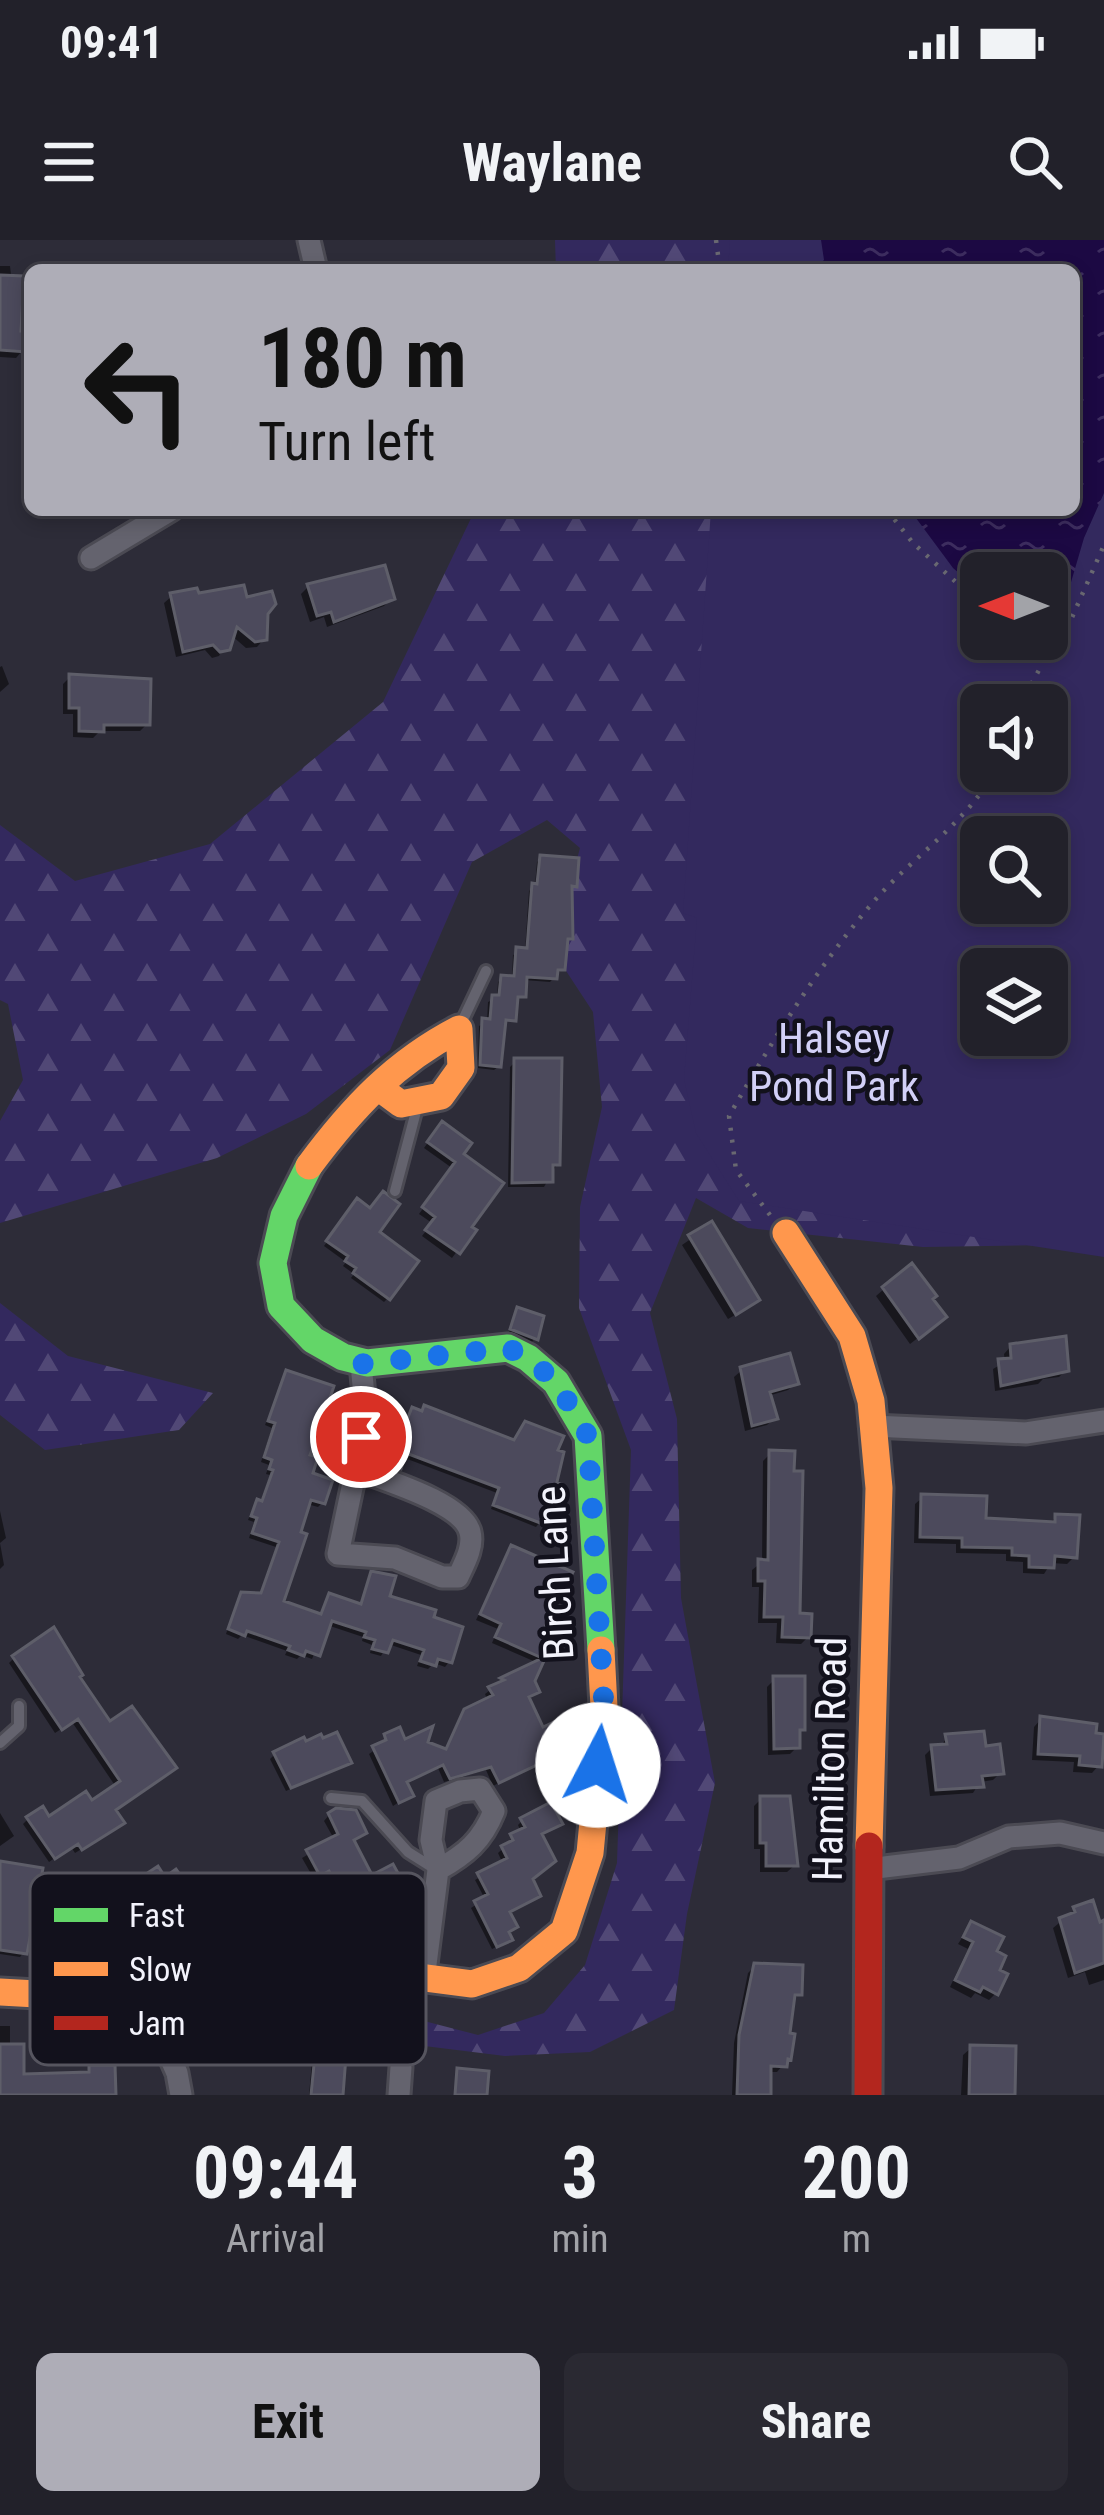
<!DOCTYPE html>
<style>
body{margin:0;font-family:"Roboto Condensed",sans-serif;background:#2a2932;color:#f1f3f6;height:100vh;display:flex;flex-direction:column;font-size:45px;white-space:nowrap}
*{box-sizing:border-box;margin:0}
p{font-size:39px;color:#a2a3a8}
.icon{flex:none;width:66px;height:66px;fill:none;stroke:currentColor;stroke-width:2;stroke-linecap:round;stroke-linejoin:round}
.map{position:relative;height:1855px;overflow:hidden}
.drawer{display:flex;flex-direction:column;background:#22212a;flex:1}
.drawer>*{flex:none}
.top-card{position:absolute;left:24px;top:24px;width:1056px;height:252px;border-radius:18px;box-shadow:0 6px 18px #0003,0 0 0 3px #3f3e47;background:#aeadb7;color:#111;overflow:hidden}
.needle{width:78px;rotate:270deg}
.controls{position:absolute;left:960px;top:312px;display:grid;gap:24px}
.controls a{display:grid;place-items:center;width:108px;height:108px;border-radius:18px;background:#22212a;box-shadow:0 6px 18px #0003,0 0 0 3px #3f3e47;font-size:60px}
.pin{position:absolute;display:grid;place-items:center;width:102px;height:102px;color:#fff;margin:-51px;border:6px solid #fff;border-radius:50%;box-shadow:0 3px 12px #0007}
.me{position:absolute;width:132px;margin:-66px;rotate:5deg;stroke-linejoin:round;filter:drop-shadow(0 0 9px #0008)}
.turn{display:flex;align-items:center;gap:42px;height:252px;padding:0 36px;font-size:54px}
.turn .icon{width:156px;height:156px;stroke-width:2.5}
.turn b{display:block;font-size:84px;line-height:102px}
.eta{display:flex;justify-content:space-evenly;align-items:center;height:204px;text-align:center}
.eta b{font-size:72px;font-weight:700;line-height:84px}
.primary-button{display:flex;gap:24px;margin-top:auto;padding:24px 36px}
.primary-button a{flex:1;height:138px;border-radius:18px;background:#aeadb7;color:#111;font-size:48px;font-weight:700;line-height:138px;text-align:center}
.primary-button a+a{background:#2a2932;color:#f1f3f6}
.status{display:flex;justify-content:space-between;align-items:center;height:84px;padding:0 60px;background:#22212a;direction:ltr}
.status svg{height:33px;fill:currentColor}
header{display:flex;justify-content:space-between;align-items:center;height:156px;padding:0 36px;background:#22212a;font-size:54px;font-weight:700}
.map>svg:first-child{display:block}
.forest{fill:url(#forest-firs);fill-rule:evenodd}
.park{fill:#33295e;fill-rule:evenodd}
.water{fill:url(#water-ripples)}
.shadow{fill:#0007}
.building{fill:#4c4a5c;stroke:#5e5e69;stroke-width:3}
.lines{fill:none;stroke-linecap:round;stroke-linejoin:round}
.lane-casing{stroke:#4b4a53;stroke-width:16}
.street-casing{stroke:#4b4a53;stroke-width:27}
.fast-casing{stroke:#4b4a53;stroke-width:33}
.slow-casing{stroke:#4b4a53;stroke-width:33}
.jam-casing{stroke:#4b4a53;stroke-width:33}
.path{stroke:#696871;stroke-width:4.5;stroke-dasharray:3 9;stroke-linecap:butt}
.lane{stroke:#64636e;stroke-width:10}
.street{stroke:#64636e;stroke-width:21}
.fast{stroke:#63d668;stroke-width:27}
.slow{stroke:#ff974d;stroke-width:27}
.jam{stroke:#b3261e;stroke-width:27}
.route{stroke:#1a73e8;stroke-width:21;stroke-dasharray:0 37.8}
.labels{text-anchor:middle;stroke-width:9;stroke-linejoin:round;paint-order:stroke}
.park-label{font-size:42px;fill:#d2d0f7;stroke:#12111c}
.street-label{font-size:42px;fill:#f3f3fc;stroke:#12111c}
.key{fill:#12111c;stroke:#56555f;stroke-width:3}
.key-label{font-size:33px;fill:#f3f3fc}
</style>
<div class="status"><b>09:41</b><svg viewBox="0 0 49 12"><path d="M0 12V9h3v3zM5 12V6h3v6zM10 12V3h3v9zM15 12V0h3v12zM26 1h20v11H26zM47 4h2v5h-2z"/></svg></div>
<header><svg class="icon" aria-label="menu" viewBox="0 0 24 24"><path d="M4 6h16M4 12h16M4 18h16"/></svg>Waylane<svg class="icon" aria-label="search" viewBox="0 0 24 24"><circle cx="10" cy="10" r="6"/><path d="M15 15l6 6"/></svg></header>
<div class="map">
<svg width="1104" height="1855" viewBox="0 0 1104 1855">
<defs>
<pattern id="forest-firs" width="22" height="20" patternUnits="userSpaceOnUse" patternTransform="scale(3)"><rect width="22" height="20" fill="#33295e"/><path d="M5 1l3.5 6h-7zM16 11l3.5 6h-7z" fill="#514876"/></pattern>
<pattern id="water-ripples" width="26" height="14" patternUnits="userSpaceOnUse" patternTransform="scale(3)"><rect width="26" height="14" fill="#1c0943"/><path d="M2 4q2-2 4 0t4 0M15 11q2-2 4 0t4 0" fill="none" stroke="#3d2d5f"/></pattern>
</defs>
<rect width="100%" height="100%" fill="#2d2c38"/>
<path class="forest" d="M555,0H821L813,30H556Z
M475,270H910L981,399H1047L1104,1004L923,1007L748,988L696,958L650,1073L677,1179L681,1358L715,1543L687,1674L674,1770L590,1812L505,1816L320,1793V1754L478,1795L544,1773L585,1725L617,1623L631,1210L579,1068L580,967L602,867L593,772L553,711L580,608L547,580L472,622L390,810L306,874L217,918L0,983V881L23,840L8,764L0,760V585L75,641L210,604L383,462ZM981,465H1047V531H981ZM981,597H1047V663H981ZM981,729H1047V795H981Z
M0,1063L68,1116L213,1153L179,1190L45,1210L0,1175Z"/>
<path class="park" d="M730,0H1104V1017L739,961L696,893L684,839L697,678L683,673L711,270H1074V30H728ZM981,333H1047V399H981ZM981,465H1047V531H981ZM981,597H1047V663H981ZM981,729H1047V795H981Z"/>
<path class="water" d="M821,0H1104V253L1084,298L1062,373L1049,396L1047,333H981V352L953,328L910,270H1074V30H813L824,20Z"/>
<path class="shadow" d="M0,26H10L18,93L23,110L16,118L0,117Z
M309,346L392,358L384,366L327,387L324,377L310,382L301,354Z
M172,356L245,361L265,373L264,399L257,407L246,408L231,395L219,416L212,418L205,410L176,417L164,363Z
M2,426L9,444L0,452V427Z
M70,437L147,484L140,491H100L93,498L73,497V474H63V444Z
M541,618L574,645L569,650L570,698L564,703L562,729L550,742L524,740L523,756L515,760L513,779L503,783L499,826L494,830L478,828L479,786L487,782L488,762L497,758L498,742L502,738L512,739L513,715L525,711L529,651L535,645L537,622Z
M516,821L557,924L544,947H508L510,827Z
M437,890L460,915L468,988L472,991L452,1018L422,996L432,983L419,974L452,928L424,908Z
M353,966L375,993L388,1058L384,1062L351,1038L354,1034L343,1026L346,1022L324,1006Z
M711,985L749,1067L728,1079L682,1005Z
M884,1049L930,1059L936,1084L910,1104L876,1056Z
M518,1071L535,1098L531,1103L508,1094Z
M1011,1106L1066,1130L1059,1137L1043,1139L1038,1144L995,1151L993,1129L1005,1122L1004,1114Z
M742,1130L796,1143L788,1150L768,1156L774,1178L767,1185L745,1191L734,1137Z
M287,1133L325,1163L335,1184L330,1189L318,1185L307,1216L309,1235L322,1263L318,1267L307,1264L280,1363L319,1376L329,1356L359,1367L372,1334L386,1358L449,1422L445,1427L434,1423L428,1429L417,1426L421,1415L388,1404L381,1416L370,1413L372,1405L362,1401L363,1397L327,1385L312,1419L301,1415L297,1419L285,1415L287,1411L242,1395L238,1399L226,1394L237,1360L243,1355L259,1356L276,1307L249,1298L254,1282L248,1280L253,1268L260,1263L270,1235L266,1234L269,1225L261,1222L272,1188L265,1185Z
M412,1171L514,1203L540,1282L536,1287L491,1269L497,1253L402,1217L394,1232L376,1225L388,1200L398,1203Z
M771,1213L797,1376L808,1397L801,1404L776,1403L777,1383H758L759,1347H752V1330L762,1322L763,1221Z
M923,1257L983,1280L1049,1284L1056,1277L1074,1317L1067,1324L1051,1323L1044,1334L1023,1333V1322L1006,1321V1314L956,1313V1304L914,1303L915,1264Z
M0,1271L6,1298L0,1303L4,1325L0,1329Z
M511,1309L541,1389L540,1401L548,1405L531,1441L536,1452L527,1459L556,1513L493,1546L486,1530L444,1542L438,1528L405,1543L410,1555L393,1566L369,1514L382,1505L385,1497L444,1511L465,1471L488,1461L485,1454L502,1441L538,1423L492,1403L498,1389L476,1380Z
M14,1418L76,1437L109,1485L173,1528L113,1571L116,1588L75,1613L71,1607L49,1622L23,1584L28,1579L48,1580L91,1564L116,1547L72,1482L55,1493L9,1423Z
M775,1439L802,1488L797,1494V1507L790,1514L768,1515L767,1447Z
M1041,1479L1099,1525L1092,1533L1073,1532L1074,1522L1032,1520L1034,1487Z
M947,1497L984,1509L1000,1533L993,1540L980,1542L973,1553L930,1556L925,1515L932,1508H940Z
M275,1514L349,1522L286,1551L270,1519Z
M761,1559L795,1625L787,1632H760V1609H754V1566Z
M0,1573L14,1596L0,1606Z
M329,1575L364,1593L351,1602L371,1639L393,1650L394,1669L353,1690L323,1634L314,1639L302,1618L334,1599L324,1581Z
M522,1581L555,1588L539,1595L507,1673L505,1703L492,1709L471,1668L485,1659L475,1640L503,1624L498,1613L521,1592L518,1585Z
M0,1624L24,1712L20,1717L0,1714Z
M1075,1670L1104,1691V1740L1089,1745L1085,1732L1068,1738L1053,1688Z
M971,1684L993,1712L996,1753L989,1760L975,1753L971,1758L950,1747L968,1709L958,1704Z
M755,1726L799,1754L792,1762L789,1818L777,1832H768V1855H732L734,1803L748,1733Z
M0,1786H10V1807L21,1837L83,1835L90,1828L113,1855H0Z
M971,1808L1012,1855H961L963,1815Z
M316,1817L340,1855H309L312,1821Z"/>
<path class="building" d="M0,35L24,36L21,91H27L26,112L0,110Z
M385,325L395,359L334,382L331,372L317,376L307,344Z
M244,345L247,357L272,351L276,364L268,374L267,400L255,402L237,387L230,410L220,412L213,405L183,412L170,353L197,348L199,353Z
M69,434L151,439L150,485H104V492L79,491V468H69Z
M540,615L579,618L577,647L572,646L573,699H568L565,730H558L557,739L527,737L526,757H518L516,781L506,780L501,827L480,825L482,778L490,779L492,755H499L501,735L514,736L516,707L527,708L532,643L537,644Z
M514,818H562L560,925H553V942L512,943Z
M442,881L472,903L464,914L504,943L472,987L477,990L460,1014L425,990L435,977L422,967L455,922L427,902Z
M383,951L400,964L380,992L419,1021L390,1060L353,1033L356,1028L345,1021L348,1016L326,1001L357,958L370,968Z
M712,981L760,1060L736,1075L688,995Z
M912,1023L937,1056L933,1059L947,1077L919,1099L882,1047Z
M517,1067L544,1076L538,1100L510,1089Z
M1066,1096L1069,1131L1001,1146L998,1119L1011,1118L1010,1104Z
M790,1113L799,1144L770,1152L778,1179L752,1186L740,1127Z
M286,1130L334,1146L329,1161L345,1167L337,1186L322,1181L310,1215L318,1217L313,1233L333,1240L325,1264L311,1260L301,1292L307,1294L284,1361L321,1374L329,1353L361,1364L371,1331L396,1336L390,1356L436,1370L434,1377L463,1387L452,1423L438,1419L436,1426L420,1421L424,1410L393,1400L388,1413L372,1409L375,1400L364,1397L366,1392L332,1381L320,1416L306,1411L304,1416L288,1410L290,1406L247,1391L245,1396L228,1389L241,1352L261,1353L279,1302L252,1293L257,1278L251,1276L257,1259L262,1261L273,1230L269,1229L272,1220L264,1217L275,1183L268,1181Z
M424,1165L514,1200L525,1181L564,1196L558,1210L564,1212L557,1242L562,1244L543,1284L493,1265L499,1248L443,1227L406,1213L401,1229L378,1221L387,1196L399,1201L412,1167L422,1171Z
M769,1210L795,1211L794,1231H803L800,1373L812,1374L811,1398L782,1397L783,1377H764L765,1341H758V1319L768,1320Z
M921,1254L987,1256L986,1278L1055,1282V1274L1080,1275L1077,1318L1055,1316L1054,1328L1029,1327V1316L1012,1315V1308L962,1307V1298L920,1297Z
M511,1305L573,1332L545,1387L549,1389L544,1400L552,1403L535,1441L540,1452L529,1457L543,1487L554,1482L561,1497L553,1501L560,1514L499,1543L491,1527L450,1539L443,1525L407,1542L414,1556L399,1563L372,1506L386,1500L384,1494L400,1487L405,1499L433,1486L428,1502L446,1509L464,1469L493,1455L488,1447L504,1440L500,1438L542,1418L495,1397L501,1384L480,1374Z
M54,1387L83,1435L80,1437L110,1481L132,1466L177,1528L116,1570L125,1583L82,1610L78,1604L55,1619L26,1577L43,1566L49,1576L86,1551L92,1560L120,1541L78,1479L62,1490L12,1416Z
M773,1436H805V1490H800V1508L774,1509Z
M1040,1476L1097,1484L1096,1493L1104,1494L1102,1527L1079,1525L1080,1516L1038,1514Z
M984,1491L986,1506L1000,1504L1004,1534L982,1536L984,1547L936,1550L931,1505L947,1504L945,1494Z
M337,1492L352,1523L291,1548L273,1512L304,1497L306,1501L321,1494L323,1498Z
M760,1556H790L798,1626H766V1603H760Z
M551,1562L563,1584L542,1594L556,1621L533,1639L541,1656L510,1672L518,1687L509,1692L513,1700L497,1707L474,1661L488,1654L477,1633L507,1618L501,1606L513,1600L510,1594L525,1587L520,1578Z
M336,1568L356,1570L367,1593L354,1600L372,1635L393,1624L404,1644L396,1648L404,1664L359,1687L329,1631L320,1636L306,1610L338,1594L328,1573Z
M0,1621L43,1628L27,1714L0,1710Z
M158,1626L165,1637L176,1629L200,1663L192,1668L200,1678L161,1705L155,1698L146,1704L120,1667L132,1658L125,1648Z
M1093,1660L1100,1682L1104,1680V1723L1075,1733L1059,1678L1075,1672L1073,1667Z
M971,1681L1004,1697L997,1711L1006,1716L1000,1730L1008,1734L998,1755L983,1747L980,1752L955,1740L973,1702L963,1697Z
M754,1723L803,1725L802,1755H795L790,1793L795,1794L791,1820L788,1819L787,1827L771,1826V1855H737L739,1795Z
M0,1804H24V1834L89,1832V1825H115L116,1855H0Z
M970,1805L1016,1806L1015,1855H969Z
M315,1814L346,1816L343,1855H311Z
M457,1828L489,1831L487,1855H455Z"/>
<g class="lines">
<g class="lane-casing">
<path id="lane" d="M460,786L486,731
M395,951L418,864
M0,1503L19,1486V1466
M331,1558L362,1561L408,1612L435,1629"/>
</g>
<g class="street-casing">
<path id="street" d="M309,0L316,30
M91,318L171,270
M873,1186L1026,1193L1104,1181
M356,1229C384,1240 463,1263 470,1292C474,1307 464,1324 458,1337H442L395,1318L338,1314Z
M356,1229L365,1166L361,1124
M868,1629L959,1618L1009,1597L1060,1593L1104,1603
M424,1740L438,1630L431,1600L436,1561L460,1551L480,1549L494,1571C482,1601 466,1614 438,1630
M145,1760L177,1833L181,1855
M399,1855L401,1827"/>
</g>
<g class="fast-casing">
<path id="fast" d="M309,926L284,976L273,1023L281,1066L313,1100L343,1117L367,1123L508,1108L528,1118L556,1142L588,1196L601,1410"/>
</g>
<g class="slow-casing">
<path id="slow" d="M309,926C352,868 395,822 459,789L461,828L441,856L401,864L378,847
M786,993L852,1096L871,1161L879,1248L869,1606
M0,1752L145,1760L264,1717L472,1744L519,1728L564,1691L590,1613L604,1467L601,1410"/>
</g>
<g class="jam-casing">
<path id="jam" d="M868,1855L869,1606"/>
</g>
<path class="path" d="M716,0L720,30
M887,270L913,303L981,365
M1024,399L1042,411
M1042,411L1062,400L1104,305
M1020,465L1039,430L1042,411
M770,975L736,930L729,876C772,801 818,726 875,660C914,616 966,583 995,531"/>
<use href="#lane" class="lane"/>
<use href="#street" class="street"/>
<use href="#fast" class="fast"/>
<use href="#slow" class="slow"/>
<use href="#jam" class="jam"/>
</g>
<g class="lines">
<path class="route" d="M361,1197L365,1166L361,1124L508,1108L528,1118L556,1142L588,1196L604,1467L598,1525"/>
</g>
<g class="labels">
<g class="park-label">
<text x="834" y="813">Halsey<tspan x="834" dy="48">Pond Park</tspan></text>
</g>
<g class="street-label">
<text transform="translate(554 1333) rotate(-93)" y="15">Birch Lane</text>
<text transform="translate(829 1519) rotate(-89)" y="15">Hamilton Road</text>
</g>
</g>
<rect x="30" y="1633" width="396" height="192" rx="18" class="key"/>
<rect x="54" y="1668" width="54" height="14" fill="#63d668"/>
<rect x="54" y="1722" width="54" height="14" fill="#ff974d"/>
<rect x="54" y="1776" width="54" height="14" fill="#b3261e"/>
<g class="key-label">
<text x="129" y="1687">Fast</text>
<text x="129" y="1741">Slow</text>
<text x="129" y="1795">Jam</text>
</g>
</svg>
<div class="controls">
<a><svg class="needle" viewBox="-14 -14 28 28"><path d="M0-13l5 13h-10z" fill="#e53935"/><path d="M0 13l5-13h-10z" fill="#a2a3a8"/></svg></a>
<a><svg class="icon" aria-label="sound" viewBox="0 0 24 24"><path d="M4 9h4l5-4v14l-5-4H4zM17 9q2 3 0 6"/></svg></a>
<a><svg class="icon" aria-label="search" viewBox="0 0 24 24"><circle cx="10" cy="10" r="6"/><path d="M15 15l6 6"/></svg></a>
<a><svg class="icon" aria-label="layers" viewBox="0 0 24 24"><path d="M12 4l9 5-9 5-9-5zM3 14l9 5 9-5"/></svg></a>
</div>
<div class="pin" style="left:361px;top:1197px;background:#d93025"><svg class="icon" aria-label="arrive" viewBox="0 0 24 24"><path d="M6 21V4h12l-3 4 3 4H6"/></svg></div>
<svg class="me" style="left:598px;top:1525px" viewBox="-20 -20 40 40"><circle r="19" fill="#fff"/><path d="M0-13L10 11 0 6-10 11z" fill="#1a73e8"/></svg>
<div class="top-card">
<div class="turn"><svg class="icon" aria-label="left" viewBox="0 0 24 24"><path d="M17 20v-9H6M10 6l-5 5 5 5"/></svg><div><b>180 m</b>Turn left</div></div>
</div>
</div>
<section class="drawer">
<div class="eta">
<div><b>09:44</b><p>Arrival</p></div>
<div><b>3</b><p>min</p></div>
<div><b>200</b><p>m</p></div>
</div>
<div class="primary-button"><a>Exit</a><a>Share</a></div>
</section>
